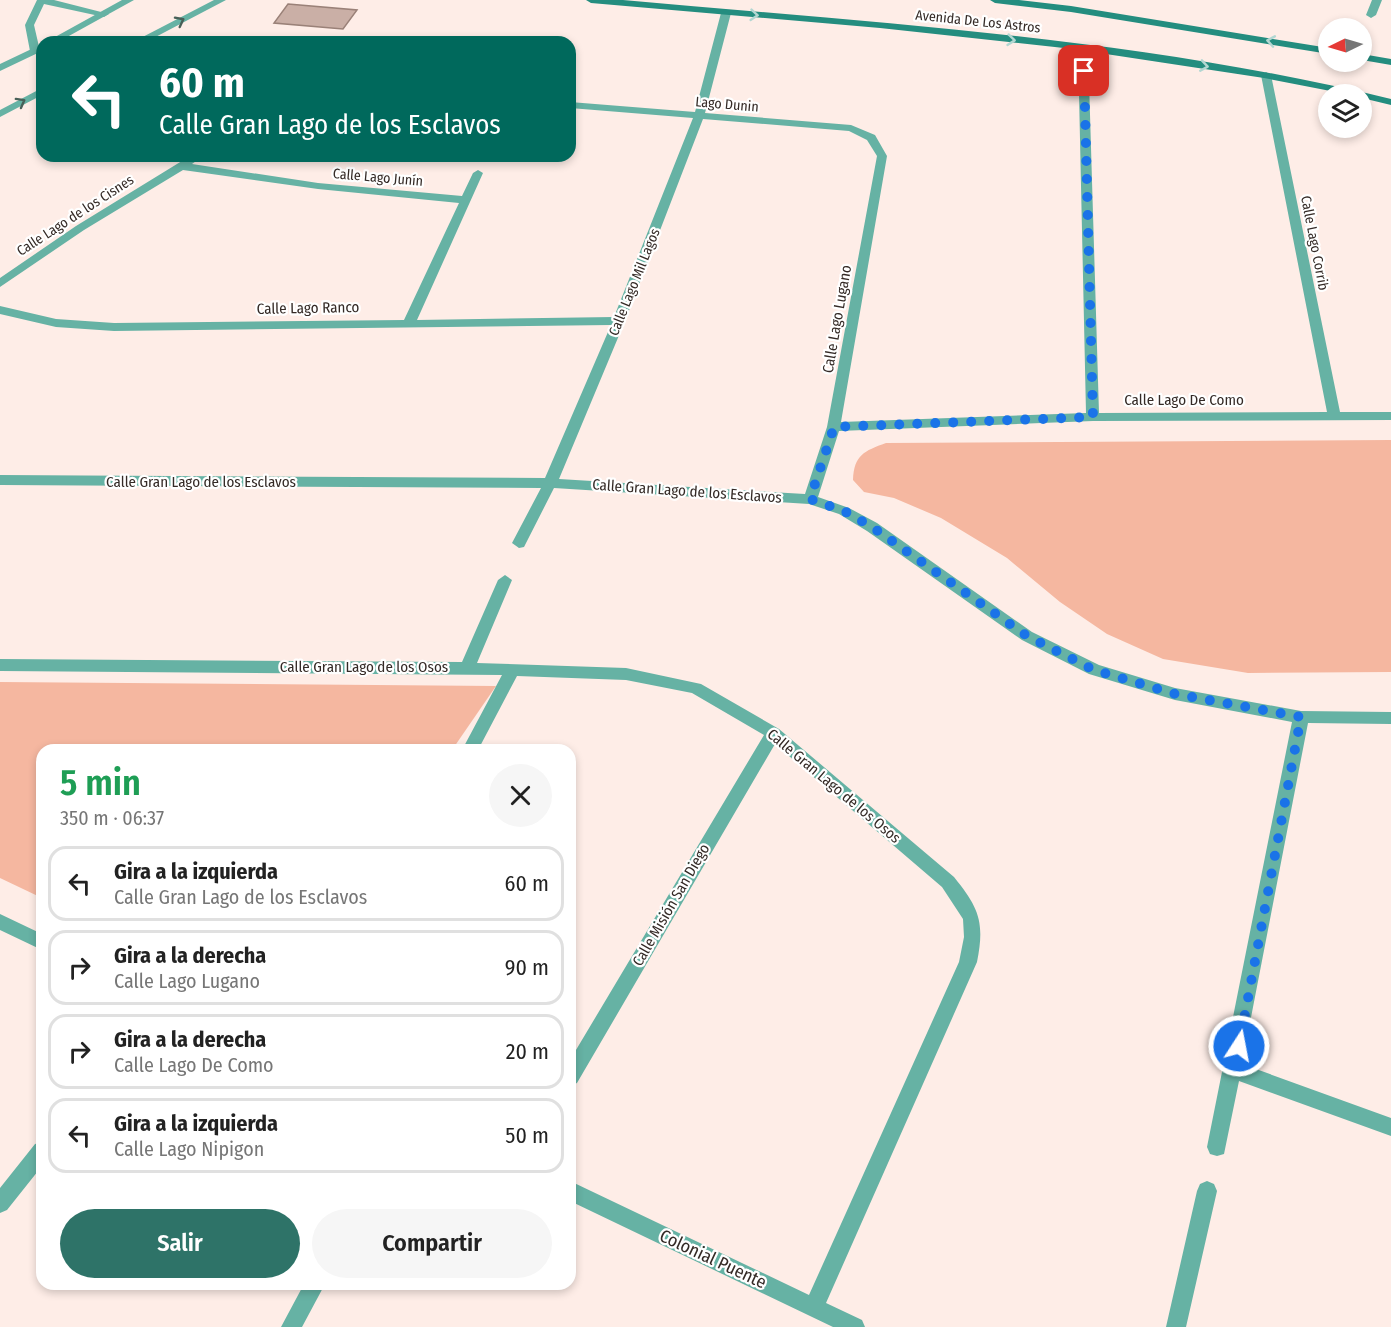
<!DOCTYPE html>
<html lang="es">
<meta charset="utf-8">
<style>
body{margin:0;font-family:"Fira Sans Condensed",sans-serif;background:#f6f6f6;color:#222;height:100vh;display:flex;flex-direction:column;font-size:22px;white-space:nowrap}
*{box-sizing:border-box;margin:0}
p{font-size:20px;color:#767676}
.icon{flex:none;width:33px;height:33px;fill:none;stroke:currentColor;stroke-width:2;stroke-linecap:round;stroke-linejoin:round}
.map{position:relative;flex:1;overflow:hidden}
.details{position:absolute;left:36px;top:744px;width:540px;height:546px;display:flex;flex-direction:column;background:#fff;border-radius:18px;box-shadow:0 3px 9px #0003}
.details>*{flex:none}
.hud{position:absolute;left:36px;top:36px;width:540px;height:126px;border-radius:18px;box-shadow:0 3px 9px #0003;background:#00695c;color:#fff;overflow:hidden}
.needle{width:39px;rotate:265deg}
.fabs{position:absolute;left:1318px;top:18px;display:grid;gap:12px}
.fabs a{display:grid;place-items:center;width:54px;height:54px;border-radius:50%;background:#fff;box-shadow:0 3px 9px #0003;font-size:30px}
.pin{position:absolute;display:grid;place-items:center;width:51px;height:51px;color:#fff;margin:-26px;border-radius:12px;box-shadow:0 3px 9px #0006}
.me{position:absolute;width:66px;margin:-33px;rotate:11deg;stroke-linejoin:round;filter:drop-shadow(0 0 4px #0008)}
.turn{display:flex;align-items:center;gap:21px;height:126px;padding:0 24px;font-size:27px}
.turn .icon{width:78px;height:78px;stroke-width:2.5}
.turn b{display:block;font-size:42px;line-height:51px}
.round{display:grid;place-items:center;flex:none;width:63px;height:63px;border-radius:32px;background:#f6f6f6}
.headline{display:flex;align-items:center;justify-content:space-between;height:102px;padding:0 24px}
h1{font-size:36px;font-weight:600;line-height:45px;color:#1e9e55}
.action{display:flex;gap:12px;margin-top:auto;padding:12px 24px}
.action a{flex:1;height:69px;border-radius:36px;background:#2e7368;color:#fff;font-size:24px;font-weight:600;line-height:69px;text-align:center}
.action a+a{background:#f6f6f6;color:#222}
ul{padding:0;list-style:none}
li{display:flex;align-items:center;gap:18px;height:75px;margin:0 12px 9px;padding:0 12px;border:3px solid #e0e0e0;border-radius:18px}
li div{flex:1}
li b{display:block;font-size:22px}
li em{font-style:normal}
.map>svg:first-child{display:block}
.green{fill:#f5b7a0}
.building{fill:#caafa6;stroke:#9a8178;stroke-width:1.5}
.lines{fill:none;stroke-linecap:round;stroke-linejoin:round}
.lane{fill:#66b2a4;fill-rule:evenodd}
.street{fill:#66b2a4;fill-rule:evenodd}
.secondary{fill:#248d7f;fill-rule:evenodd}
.oneway{stroke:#b2d7d2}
.oneway2{stroke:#486058}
.route{stroke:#1a73e8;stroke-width:10;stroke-dasharray:0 18}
.labels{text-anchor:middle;stroke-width:4.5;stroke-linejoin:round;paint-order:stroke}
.far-street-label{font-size:14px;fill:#342a26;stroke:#fff}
.street-label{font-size:15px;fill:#342a26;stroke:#fff}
.near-street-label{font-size:18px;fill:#342a26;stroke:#fff}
</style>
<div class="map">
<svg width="1391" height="1327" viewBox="0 0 1391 1327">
<rect width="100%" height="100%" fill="#feede7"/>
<path class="green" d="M1391,440V672L1248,673L1163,659L1107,634L1060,602L1007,558L941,518L894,498L864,492L853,480C854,455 864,451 886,443Z
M0,682L496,686L452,750H42V898L0,878Z"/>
<path class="building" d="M288,4L357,10L343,29L274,23Z"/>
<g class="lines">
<path class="lane" d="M37,0H54L109,14L104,17L44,4L34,25L40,51L35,54L30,51L25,25Z"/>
<path class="street" d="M122,0H134L58,42H46Z
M214,0H226L146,42H133Z
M1372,0H1382L1376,15L1371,18L1366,15Z
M726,10L731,13L705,113L851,125L875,135L887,156L841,422L1086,413L1078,48L1083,45L1088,48L1099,413L1327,412L1261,75L1266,72L1271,75L1340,412H1391V420L1093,421L839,431L818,497L849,508L877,523L1032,632L1099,665L1175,688L1301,711L1391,712V724L1308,723L1242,1064L1391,1118V1136L1239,1081L1224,1154L1217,1156L1210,1154L1207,1147L1292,722L1175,700L1089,674L1022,640L867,531L839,514L809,504L554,488L524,547L519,548L512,543L541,488L0,485V475L545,478L611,325L114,331L56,327L0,314V306L56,319L114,323L404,320L459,203L318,189L183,170L84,230L0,287V278L76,226L190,156H203L192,164L318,183L462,196L473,173L478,170L483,173L417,320L614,317L693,118L570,108V102L695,112L721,13ZM703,119L849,131L867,140L877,156L827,427L805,494L559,479L625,321Z
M42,44V51L0,71V64Z
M42,88V95L0,117V110Z
M505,575L512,580L477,663L626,668L701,684L779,729L954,877C979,908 985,922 977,962L826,1303L862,1320L865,1327H833L570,1201V1181L809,1295L959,962L964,937L963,919L942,887L775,744L577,1083L570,1086V1060L764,735L692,693L626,680L517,676L478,750H462L502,675L0,671V659L462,662L498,580Z
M0,914L42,934V950L0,930Z
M42,1142V1166L7,1210L0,1213V1188L35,1144Z
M1207,1181L1214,1184L1217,1191L1186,1327H1166L1197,1191L1200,1184Z
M304,1284H325L302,1327H281Z"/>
<path class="secondary" d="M586,0H623C880,23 1139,38 1391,99V105L1362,98V94H1346L1264,78L1073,49L880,28L591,3Z
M990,0H1019L1071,6L1329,48V54L1071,12L995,3Z
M1362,54L1391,59V65L1362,60Z"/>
</g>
<defs><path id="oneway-chevron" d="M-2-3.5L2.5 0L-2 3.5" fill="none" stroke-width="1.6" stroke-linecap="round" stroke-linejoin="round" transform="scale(1.5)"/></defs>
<g class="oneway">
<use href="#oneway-chevron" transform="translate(754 15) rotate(5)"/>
<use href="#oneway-chevron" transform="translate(1011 40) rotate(6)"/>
<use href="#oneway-chevron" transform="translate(1271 41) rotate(-170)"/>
<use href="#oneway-chevron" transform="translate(1204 66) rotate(9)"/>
</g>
<g class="oneway2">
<use href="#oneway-chevron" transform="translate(180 21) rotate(-27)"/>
<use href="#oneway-chevron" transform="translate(21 102) rotate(-29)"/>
</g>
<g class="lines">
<path class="route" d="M1084,71L1093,417L834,427L810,499L844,511L872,527L1027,636L1094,670L1175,694L1301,717L1239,1046"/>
</g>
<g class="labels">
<g class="far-street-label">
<text transform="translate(978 21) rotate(6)" y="5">Avenida De Los Astros</text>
<text transform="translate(727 104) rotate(5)" y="5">Lago Dunin</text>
<text transform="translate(378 177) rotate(5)" y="5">Calle Lago Junín</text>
<text transform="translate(75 215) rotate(-33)" y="5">Calle Lago de los Cisnes</text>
<text transform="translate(1315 243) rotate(79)" y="5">Calle Lago Corrib</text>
<text transform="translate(634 282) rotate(-68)" y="5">Calle Lago Mil Lagos</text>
</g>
<g class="street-label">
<text transform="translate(308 308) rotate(-1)" y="5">Calle Lago Ranco</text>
<text transform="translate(837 319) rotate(-80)" y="5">Calle Lago Lugano</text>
<text x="1184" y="405">Calle Lago De Como</text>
<text x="201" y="487">Calle Gran Lago de los Esclavos</text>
<text transform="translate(687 491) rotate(4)" y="5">Calle Gran Lago de los Esclavos</text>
<text x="364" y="672">Calle Gran Lago de los Osos</text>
<text transform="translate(834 786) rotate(40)" y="5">Calle Gran Lago de los Osos</text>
<text transform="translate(671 905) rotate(-60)" y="5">Calle Misión San Diego</text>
</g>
<g class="near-street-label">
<text transform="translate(713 1259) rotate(25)" y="6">Colonial Puente</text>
</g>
</g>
</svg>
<div class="fabs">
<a><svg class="needle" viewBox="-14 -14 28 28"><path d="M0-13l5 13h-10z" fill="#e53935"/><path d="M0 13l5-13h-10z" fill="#767676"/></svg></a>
<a><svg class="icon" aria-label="layers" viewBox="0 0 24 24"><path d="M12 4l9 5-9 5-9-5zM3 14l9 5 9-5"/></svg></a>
</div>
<div class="pin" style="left:1084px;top:71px;background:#d93025"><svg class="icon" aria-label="arrive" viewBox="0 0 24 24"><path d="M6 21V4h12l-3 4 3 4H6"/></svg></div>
<svg class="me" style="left:1239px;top:1046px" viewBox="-20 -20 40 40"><circle r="17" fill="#1a73e8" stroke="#fff" stroke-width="3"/><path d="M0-11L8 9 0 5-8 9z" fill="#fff"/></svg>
<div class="hud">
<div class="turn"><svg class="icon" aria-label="left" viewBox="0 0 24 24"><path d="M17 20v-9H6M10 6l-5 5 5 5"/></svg><div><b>60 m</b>Calle Gran Lago de los Esclavos</div></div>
</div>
<section class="details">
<div class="headline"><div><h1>5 min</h1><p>350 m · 06:37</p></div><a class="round"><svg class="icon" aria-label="close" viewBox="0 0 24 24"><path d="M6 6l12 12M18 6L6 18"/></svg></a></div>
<ul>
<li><svg class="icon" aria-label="left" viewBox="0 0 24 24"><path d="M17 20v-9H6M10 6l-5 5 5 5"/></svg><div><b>Gira a la izquierda</b><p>Calle Gran Lago de los Esclavos</p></div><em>60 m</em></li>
<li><svg class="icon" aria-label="right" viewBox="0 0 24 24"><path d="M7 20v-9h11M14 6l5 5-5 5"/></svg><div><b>Gira a la derecha</b><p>Calle Lago Lugano</p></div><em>90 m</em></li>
<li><svg class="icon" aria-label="right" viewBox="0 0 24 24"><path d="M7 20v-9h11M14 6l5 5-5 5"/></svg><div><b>Gira a la derecha</b><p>Calle Lago De Como</p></div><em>20 m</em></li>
<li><svg class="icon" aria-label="left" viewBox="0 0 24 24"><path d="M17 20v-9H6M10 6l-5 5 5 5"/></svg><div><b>Gira a la izquierda</b><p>Calle Lago Nipigon</p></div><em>50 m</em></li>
</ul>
<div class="action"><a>Salir</a><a>Compartir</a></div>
</section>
</div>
